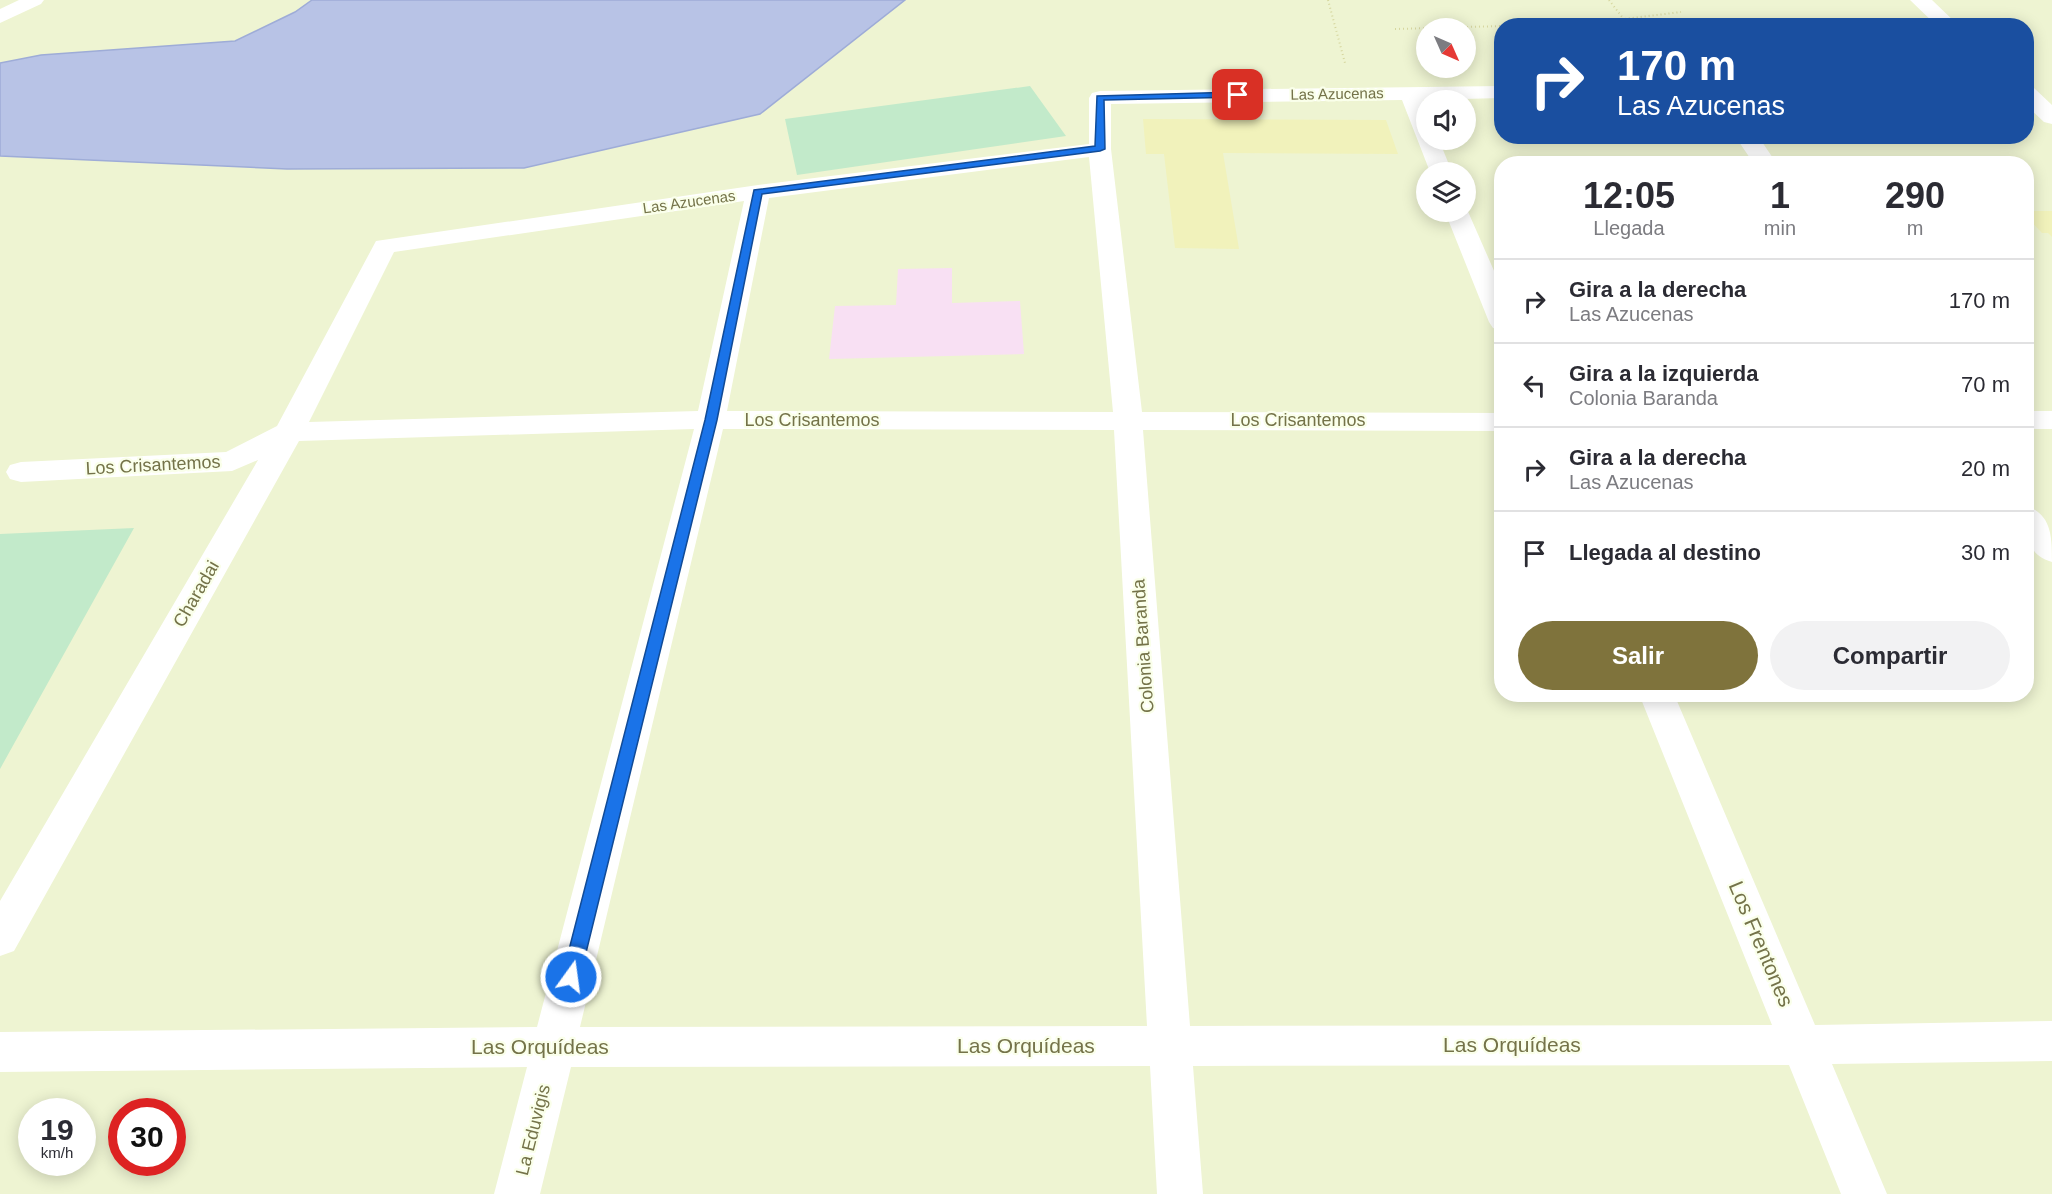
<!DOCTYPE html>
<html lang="es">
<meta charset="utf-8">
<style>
body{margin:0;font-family:Helvetica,sans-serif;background:#f2f2f3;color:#2b2b33;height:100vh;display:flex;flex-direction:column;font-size:22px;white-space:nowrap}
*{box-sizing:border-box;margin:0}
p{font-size:20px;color:#7c7c81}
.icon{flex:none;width:33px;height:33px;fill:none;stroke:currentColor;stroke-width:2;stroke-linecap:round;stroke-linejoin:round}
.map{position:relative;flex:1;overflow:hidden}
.side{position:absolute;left:1494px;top:156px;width:540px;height:546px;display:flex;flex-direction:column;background:#fff;border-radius:24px;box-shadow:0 3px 15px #0003}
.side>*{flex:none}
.top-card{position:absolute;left:1494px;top:18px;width:540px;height:126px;border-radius:24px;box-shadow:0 3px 15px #0003;background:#1a4fa0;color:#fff;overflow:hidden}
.needle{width:39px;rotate:135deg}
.controls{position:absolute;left:1416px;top:18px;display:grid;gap:12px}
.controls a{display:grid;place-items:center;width:60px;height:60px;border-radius:50%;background:#fff;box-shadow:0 3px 15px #0003;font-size:30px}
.speed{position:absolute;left:18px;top:1098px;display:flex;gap:12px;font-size:30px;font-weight:700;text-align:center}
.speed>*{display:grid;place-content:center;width:78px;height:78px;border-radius:50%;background:#fff;box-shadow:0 3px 15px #0003;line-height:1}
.speed small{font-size:15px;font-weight:400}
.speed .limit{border:9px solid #d22;background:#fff;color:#111}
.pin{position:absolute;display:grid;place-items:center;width:51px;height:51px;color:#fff;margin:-26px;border-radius:12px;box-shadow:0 3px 9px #0006}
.me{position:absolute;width:66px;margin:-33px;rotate:14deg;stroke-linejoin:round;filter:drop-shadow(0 0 4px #0008)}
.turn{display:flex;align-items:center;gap:21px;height:126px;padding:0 24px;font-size:27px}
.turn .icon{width:78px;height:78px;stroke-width:2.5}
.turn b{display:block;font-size:42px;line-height:51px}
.eta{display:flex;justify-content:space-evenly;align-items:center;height:102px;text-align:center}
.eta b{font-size:36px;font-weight:700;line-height:42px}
.cta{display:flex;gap:12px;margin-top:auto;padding:12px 24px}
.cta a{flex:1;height:69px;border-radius:36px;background:#7f733c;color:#fff;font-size:24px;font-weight:700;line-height:69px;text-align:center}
.cta a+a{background:#f2f2f3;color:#2b2b33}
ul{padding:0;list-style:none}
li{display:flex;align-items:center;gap:18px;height:84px;padding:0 24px;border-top:2px solid #e1e1e2}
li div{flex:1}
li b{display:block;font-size:22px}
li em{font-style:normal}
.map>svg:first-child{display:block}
.residential{fill:#eef4d2;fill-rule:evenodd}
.education{fill:#f8e0f3}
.green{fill:#c2eaca}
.water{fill:#b8c3e6;stroke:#9eacd7;stroke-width:1.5}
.building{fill:#f1f2bb}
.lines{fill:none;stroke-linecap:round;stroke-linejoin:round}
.path{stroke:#d6d69e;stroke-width:2;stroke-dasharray:1 3;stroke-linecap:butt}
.street{fill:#fff;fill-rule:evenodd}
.secondary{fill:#fff;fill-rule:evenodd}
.route{fill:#1a73e8;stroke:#114b97;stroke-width:1.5}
.labels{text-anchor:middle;stroke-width:4.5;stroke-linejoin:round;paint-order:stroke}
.far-street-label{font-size:15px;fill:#747349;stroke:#faffea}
.street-label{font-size:18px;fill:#747349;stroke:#faffea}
.near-street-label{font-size:21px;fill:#747349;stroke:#faffea}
</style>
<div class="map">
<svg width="2052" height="1194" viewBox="0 0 2052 1194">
<rect width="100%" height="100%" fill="#f7fce3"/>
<path class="residential" d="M0,0H2052V1194H0ZM1502,26H2026V136H1502ZM1426,28H1466V68H1426ZM1426,100H1466V140H1426ZM1502,164H2026V694H1502ZM1426,172H1466V212H1426ZM32,1112H82V1162H32ZM122,1112H172V1162H122Z"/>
<path class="education" d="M952,268V303L1020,301L1024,354L829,359L835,306L896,305L898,269Z"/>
<path class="green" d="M1030,86L1066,136L797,175L785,119Z
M134,528L0,769V534Z"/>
<path class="water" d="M312,0H905L760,114L524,168L287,169L0,156V63L41,55L235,41L295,12Z"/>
<path class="building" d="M1143,119L1386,120L1398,154L1223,153L1239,249L1175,248L1164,154H1146Z
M2026,211H2052V237L2048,233H2042L2026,216Z"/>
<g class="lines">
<path class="path" d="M1328,0L1345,63
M1609,0L1629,26
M1505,26L1624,19L1681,12
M1395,29L1502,26"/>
<path class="street" d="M1910,0H1932L1959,26H1937Z
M1502,86V98L1423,100L1426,108V140H1439L1452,172H1430L1402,100L1111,104V149L1142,412L1502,413V431L1143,430L1190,1026L1772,1025L1639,694H1674L1815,1025L2052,1021V1061L1832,1064L1887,1194H1841L1789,1065L1193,1066L1203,1194H1157L1150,1066L571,1067L540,1194H494L527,1067L0,1072V1032L537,1027L694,429L299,441L14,951L0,956V901L258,460L232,471L21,482L10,479L6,472L10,465L21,462L226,452L277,426L376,241L758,185L1089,144V98L1092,93L1100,91ZM1089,157L1113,412L727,411L769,198ZM744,201L698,411L309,422L394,252ZM723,429L1114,430L1147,1026L580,1027Z
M2026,87L2034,88L2052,105V124L2044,122L2026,105Z
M1735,136H1758L1777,164H1754Z
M1466,207L1502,289V330L1493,328L1489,322L1445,212H1466Z
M2026,411H2052V429H2026Z
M2026,506C2052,514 2052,538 2052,562C2024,554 2026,530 2026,506Z"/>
<path class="secondary" d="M19,0H44L41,4L0,23V9Z"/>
</g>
<path class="route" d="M1238,92L1241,93V97L1104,100L1105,149L1100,151L762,194L717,420L580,977L577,983L571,985L565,983L562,977L705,420L754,190L1095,146L1097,96Z"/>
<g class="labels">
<g class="far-street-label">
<text transform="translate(1337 94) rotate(-1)" y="5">Las Azucenas</text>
<text transform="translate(689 202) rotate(-8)" y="5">Las Azucenas</text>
</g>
<g class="street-label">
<text x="812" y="426">Los Crisantemos</text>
<text x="1298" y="426">Los Crisantemos</text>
<text transform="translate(153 465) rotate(-3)" y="6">Los Crisantemos</text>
<text transform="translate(196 594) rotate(-60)" y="6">Charadai</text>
<text transform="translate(1143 646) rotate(-94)" y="6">Colonia Baranda</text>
<text transform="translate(533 1130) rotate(-76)" y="6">La Eduvigis</text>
</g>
<g class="near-street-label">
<text transform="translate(1761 944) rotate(67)" y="7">Los Frentones</text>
<text x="1512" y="1052">Las Orquídeas</text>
<text x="1026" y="1053">Las Orquídeas</text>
<text x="540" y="1054">Las Orquídeas</text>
</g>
</g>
</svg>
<div class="controls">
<a><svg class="needle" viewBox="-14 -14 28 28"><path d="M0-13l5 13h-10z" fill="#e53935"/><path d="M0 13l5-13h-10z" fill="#7c7c81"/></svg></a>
<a><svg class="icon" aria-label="sound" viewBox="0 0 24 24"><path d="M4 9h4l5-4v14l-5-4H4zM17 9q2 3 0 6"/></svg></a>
<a><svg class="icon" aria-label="layers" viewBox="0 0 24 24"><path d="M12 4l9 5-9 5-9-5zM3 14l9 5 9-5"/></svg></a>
</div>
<div class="speed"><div>19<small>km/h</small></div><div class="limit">30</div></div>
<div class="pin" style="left:1238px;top:95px;background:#d93025"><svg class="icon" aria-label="arrive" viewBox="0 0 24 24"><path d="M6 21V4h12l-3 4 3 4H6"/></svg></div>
<svg class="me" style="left:571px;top:977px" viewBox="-20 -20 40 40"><circle r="17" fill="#1a73e8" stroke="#fff" stroke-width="3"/><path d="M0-11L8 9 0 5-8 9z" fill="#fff"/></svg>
<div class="top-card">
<div class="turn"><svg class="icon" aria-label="right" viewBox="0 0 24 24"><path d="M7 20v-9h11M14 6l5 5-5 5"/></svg><div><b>170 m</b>Las Azucenas</div></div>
</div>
<section class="side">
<div class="eta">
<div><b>12:05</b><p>Llegada</p></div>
<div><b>1</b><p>min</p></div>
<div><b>290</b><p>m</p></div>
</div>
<ul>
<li><svg class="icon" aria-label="right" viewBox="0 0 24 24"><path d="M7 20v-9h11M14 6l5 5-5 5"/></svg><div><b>Gira a la derecha</b><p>Las Azucenas</p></div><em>170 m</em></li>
<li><svg class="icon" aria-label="left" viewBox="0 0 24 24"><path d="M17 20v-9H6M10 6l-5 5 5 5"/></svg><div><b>Gira a la izquierda</b><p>Colonia Baranda</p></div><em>70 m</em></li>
<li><svg class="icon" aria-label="right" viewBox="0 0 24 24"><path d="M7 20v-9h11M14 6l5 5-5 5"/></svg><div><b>Gira a la derecha</b><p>Las Azucenas</p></div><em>20 m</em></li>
<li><svg class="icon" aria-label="arrive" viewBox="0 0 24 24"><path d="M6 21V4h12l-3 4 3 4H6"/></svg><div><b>Llegada al destino</b></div><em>30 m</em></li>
</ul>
<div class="cta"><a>Salir</a><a>Compartir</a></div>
</section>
</div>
